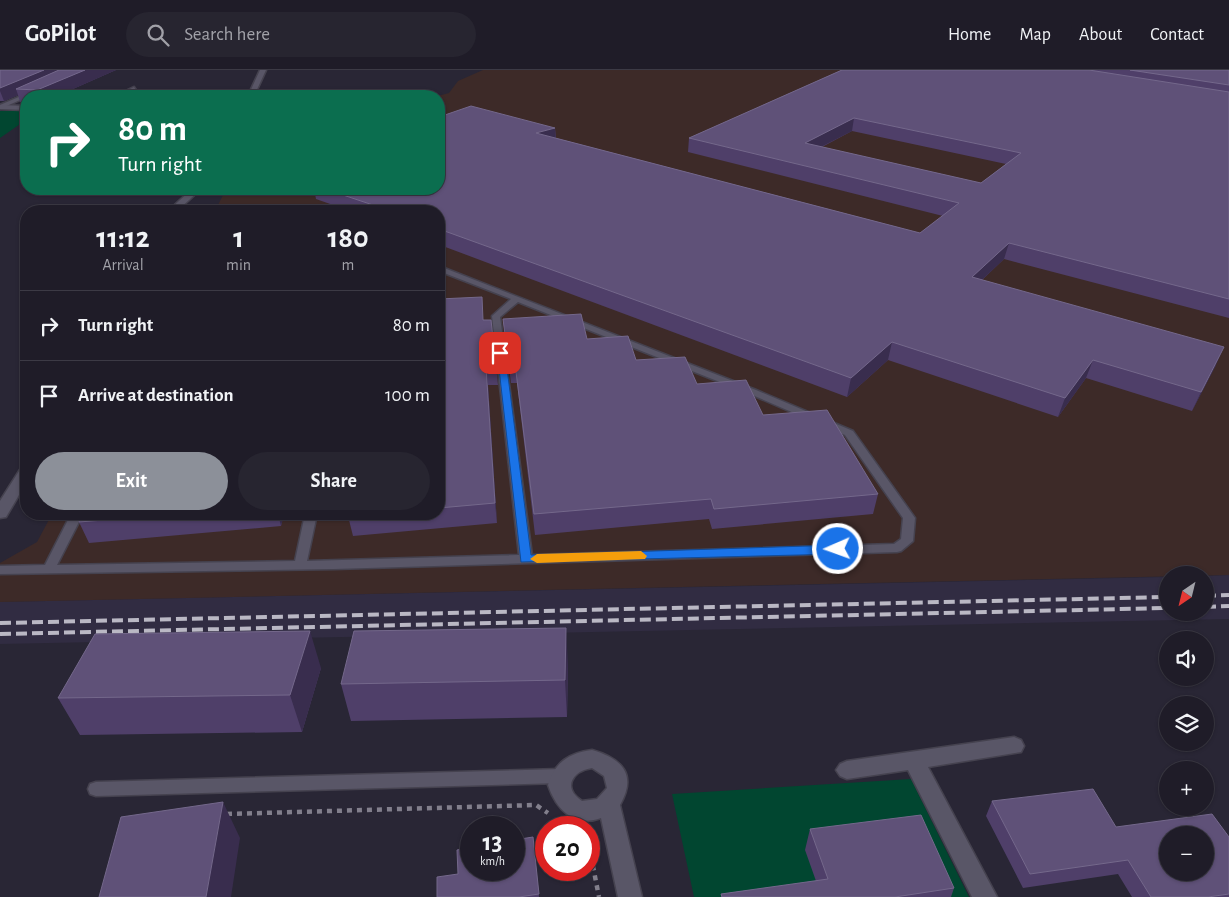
<!DOCTYPE html>
<meta charset="utf-8">
<style>
body{margin:0;font-family:"Alegreya Sans",sans-serif;background:#272530;color:#f1f3f6;height:100vh;display:flex;flex-direction:column;font-size:19px;white-space:nowrap}
*{box-sizing:border-box;margin:0}
p{font-size:16px;color:#a1a1a8}
.icon{flex:none;width:28px;height:28px;fill:none;stroke:currentColor;stroke-width:2;stroke-linecap:round;stroke-linejoin:round}
.map{position:relative;flex:1;overflow:hidden}
.drawer{position:absolute;left:20px;top:135px;width:425px;height:315px;display:flex;flex-direction:column;background:#1f1c28;border-radius:20px;box-shadow:0 1px 4px #0004,0 0 0 1px #3c3a45}
.drawer>*{flex:none}
.banner{position:absolute;left:20px;top:20px;width:425px;height:105px;border-radius:20px;box-shadow:0 1px 4px #0004,0 0 0 1px #3c3a45;background:#0b6e4f;color:#fff;overflow:hidden}
.needle{width:32px;rotate:215deg}
.tools{position:absolute;left:1159px;top:496px;display:grid;gap:10px}
.tools a{display:grid;place-items:center;width:55px;height:55px;border-radius:50%;background:#1f1c28;box-shadow:0 1px 4px #0004,0 0 0 1px #3c3a45;font-size:25px}
.speed{position:absolute;left:460px;top:746px;display:flex;gap:10px;font-size:25px;font-weight:700;text-align:center}
.speed>*{display:grid;place-content:center;width:65px;height:65px;border-radius:50%;background:#1f1c28;box-shadow:0 1px 4px #0004,0 0 0 1px #3c3a45;line-height:1}
.speed small{font-size:12px;font-weight:400}
.speed .limit{border:8px solid #d22;background:#fff;color:#111}
.pin{position:absolute;display:grid;place-items:center;width:42px;height:42px;color:#fff;margin:-21px;border-radius:10px;box-shadow:0 2px 8px #0006}
.me{position:absolute;width:55px;margin:-28px;rotate:268deg;stroke-linejoin:round;filter:drop-shadow(0 0 4px #0008)}
.turn{display:flex;align-items:center;gap:18px;height:105px;padding:0 15px;font-size:22px}
.turn .icon{width:65px;height:65px;stroke-width:2.5}
.turn b{display:block;font-size:35px;line-height:42px}
.eta{display:flex;justify-content:space-evenly;align-items:center;height:85px;text-align:center}
.eta b{font-size:30px;font-weight:600;line-height:35px}
.action{display:flex;gap:10px;margin-top:auto;padding:10px 15px}
.action a{flex:1;height:58px;border-radius:30px;background:#8c9099;color:#fff;font-size:20px;font-weight:600;line-height:58px;text-align:center}
.action a+a{background:#272530;color:#f1f3f6}
ul{padding:0;list-style:none}
li{display:flex;align-items:center;gap:15px;height:70px;padding:0 15px;border-top:1px solid #3c3a45}
li div{flex:1}
li b{display:block;font-size:19px}
li em{font-style:normal}
header{display:flex;align-items:center;gap:30px;box-sizing:border-box;height:70px;padding:0 25px;background:#1f1c28;border-bottom:1px solid #3c3a45}
header strong{font-size:24px}
nav{display:flex;gap:28px;margin-inline-start:auto;font-size:18px}
.search{width:350px;height:45px;background:#272530;display:flex;align-items:center;gap:12px;box-sizing:border-box;padding:0 18px;border-radius:28px;color:#a1a1a8;font-size:19px}
.map>svg:first-child{display:block}
.built{fill:#312c42}
.industrial{fill:#3d2a28}
.green{fill:#014630}
.lines{fill:none;stroke-linecap:round;stroke-linejoin:round}
.lane-casing{stroke:#45424f;stroke-width:3}
.street-casing{stroke:#45424f;stroke-width:3}
.secondary-casing{stroke:#45424f;stroke-width:3}
.path{stroke:#827f8c;stroke-width:4.5;stroke-dasharray:5 5;stroke-linecap:butt}
.lane{fill:#595667;fill-rule:evenodd}
.street{fill:#595667;fill-rule:evenodd}
.secondary{fill:#595667;fill-rule:evenodd}
.rail{stroke:#bab8c4;stroke-width:4;stroke-dasharray:11 5;stroke-linecap:butt}
.wall{fill:#4f3f69;fill-rule:evenodd}
.shaded-wall{fill:#392d4e}
.building{fill:#5f5178;stroke:#74688b;fill-rule:evenodd}
.route{fill:#1a73e8;stroke:#114b97}
.slow{fill:#f59e0b}
</style>
<header>
<strong>GoPilot</strong>
<div class="search"><svg class="icon" aria-label="search" viewBox="0 0 24 24"><circle cx="10" cy="10" r="6"/><path d="M15 15l6 6"/></svg>Search here</div>
<nav><a>Home</a><a>Map</a><a>About</a><a>Contact</a></nav>
</header>
<div class="map">
<svg width="1229" height="827" viewBox="0 0 1229 827">
<rect width="100%" height="100%" fill="#292635"/>
<path class="built" d="M1229,505V549L0,574V532L1167,507L1168,542H1205V506Z"/>
<path class="industrial" d="M483,0H1229V505L0,532V493L37,472L52,444H439V141H215L226,119H439L438,26L449,23L458,11Z"/>
<path class="green" d="M0,41H26V50L0,68Z
M911,709L969,827H694L672,724Z"/>
<g class="lines">
<g class="lane-casing">
<path id="lane" d="M439,196L756,320L853,361L915,448L913,471L901,481L897,482L334,499L0,504V496L45,495L71,444H83L57,495L295,491L305,444H317L307,491L519,485L492,246L511,229L439,201ZM518,232L750,324L845,365L903,448L901,469L894,474L532,485L500,247Z
M561,699L567,701L569,706L567,711L561,713L96,726L90,724L88,719L90,714L96,712Z"/>
</g>
<g class="street-casing">
<path id="street" d="M134,17L136,20L123,26H115Z
M35,20L40,21L0,39V35Z
M1014,667L1021,670L1024,676L1021,682L928,697L997,827H972L908,700L847,709L840,706L836,700L840,694L847,691Z
M592,680C623,689 637,705 620,735L642,827H618L601,748C574,758 556,739 548,715C555,692 569,683 592,680ZM592,698L604,706L607,718L597,729L582,731C562,718 572,701 592,698Z"/>
</g>
<g class="secondary-casing">
<path id="secondary" d="M260,0H266L254,26H248Z
M0,35L26,36V40L0,39Z
M192,119H201L177,141H168Z
M26,397V413L6,447L0,448V431L21,398Z"/>
</g>
<path class="path" d="M227,744L536,735L548,743
M589,776L599,827"/>
<use href="#lane" class="lane"/>
<use href="#street" class="street"/>
<use href="#secondary" class="secondary"/>
<path class="rail" d="M1205,526L1229,525
M1205,537L1229,536
M0,553L1168,527
M0,564L1168,538"/>
</g>
<path class="wall" d="M0,0H116L57,26H26V32H20L18,25L4,31H0Z
M842,0H1229V248L1004,189L982,210L1216,295L1192,341L1086,308L1058,347L888,290L847,327L440,175V173H439V141H350L316,129L314,119H439L555,58L556,68L920,163L943,146L688,82L689,68ZM852,61L1006,94L981,113L822,77Z
M439,229L484,250L496,296L498,315H488L497,453L353,466L348,446L349,444H439Z
M503,249L587,269L636,290L697,314L763,345L878,424L873,444L712,459L709,449L535,465L517,313H511L505,267Z
M83,444H284L281,456L89,473L79,452Z
M568,595L567,647L351,651L341,614Z
M321,598L302,662L80,665L58,628Z
M992,731L1116,757L1229,767V827H1132L1118,804L1023,818L986,746Z
M810,759L954,818L951,827H721V824L816,811L805,780Z
M533,767L539,827H437L458,804Z"/>
<path class="shaded-wall" d="M44,0H59L16,19L18,25L4,31L0,21V18Z
M85,0H116L57,26H39L37,20Z
M854,48L852,61L803,86L805,73Z
M555,58L556,71L536,63Z
M1009,173L1004,189L967,224L972,207Z
M892,272L888,290L847,327L851,308Z
M1224,277L1216,295L1192,341L1201,322Z
M1093,290L1086,308L1058,347L1065,328Z
M486,297L488,315L497,453L495,433Z
M278,444H284L281,456Z
M566,558L568,595L567,647L565,610Z
M310,561L321,598L302,662L290,625Z
M223,732L240,768L231,827H206Z"/>
<path class="building" d="M0,0H44L0,18Z
M59,0H85L37,20L16,19Z
M842,0H1089L1229,22V229L1009,173L972,207L1224,277L1201,322L1093,290L1065,328L892,272L851,308L439,159H442L439,158V141H391L325,119H439V47L471,36L555,58L536,63L920,163L959,133L689,68ZM854,48L1021,83L981,113L805,73Z
M1130,0H1229V15Z
M482,227L483,250H491L496,296L486,297L495,433L439,438V229Z
M581,244L587,269L628,266L636,290L685,287L697,314L746,310L763,345L827,340L878,424L714,439L711,429L534,444L515,294L509,295L503,249Z
M83,444H179L79,452Z
M349,444H373L348,446Z
M566,558L565,610L341,614L354,561Z
M310,561L290,625L58,628L95,564Z
M1093,719L1116,757L1212,744L1229,767V824L1208,827H1151L1128,790L1030,804L992,731ZM1168,765H1205V802H1168Z
M223,732L206,827H99L121,747Z
M921,745L954,818L895,827H722L721,824L828,809L810,759Z
M533,767L539,824L519,827H437V807L458,804L457,780L471,777V800H514V770Z"/>
<path class="route" d="M497,281L505,283L531,485L838,475L844,479L838,484L521,492Z"/>
<path class="slow" d="M641,481L647,486L645,489L537,493L530,489L537,484Z"/>
</svg>
<div class="tools">
<a><svg class="needle" viewBox="-14 -14 28 28"><path d="M0-13l5 13h-10z" fill="#e53935"/><path d="M0 13l5-13h-10z" fill="#a1a1a8"/></svg></a>
<a><svg class="icon" aria-label="sound" viewBox="0 0 24 24"><path d="M4 9h4l5-4v14l-5-4H4zM17 9q2 3 0 6"/></svg></a>
<a><svg class="icon" aria-label="layers" viewBox="0 0 24 24"><path d="M12 4l9 5-9 5-9-5zM3 14l9 5 9-5"/></svg></a>
<a>+</a>
<a>−</a>
</div>
<div class="speed"><div>13<small>km/h</small></div><div class="limit">20</div></div>
<div class="pin" style="left:500px;top:283px;background:#d93025"><svg class="icon" aria-label="arrive" viewBox="0 0 24 24"><path d="M6 21V4h12l-3 4 3 4H6"/></svg></div>
<svg class="me" style="left:838px;top:479px" viewBox="-20 -20 40 40"><circle r="17" fill="#1a73e8" stroke="#fff" stroke-width="3"/><path d="M0-11L8 9 0 5-8 9z" fill="#fff"/></svg>
<div class="banner">
<div class="turn"><svg class="icon" aria-label="right" viewBox="0 0 24 24"><path d="M7 20v-9h11M14 6l5 5-5 5"/></svg><div><b>80 m</b>Turn right</div></div>
</div>
<section class="drawer">
<div class="eta">
<div><b>11:12</b><p>Arrival</p></div>
<div><b>1</b><p>min</p></div>
<div><b>180</b><p>m</p></div>
</div>
<ul>
<li><svg class="icon" aria-label="right" viewBox="0 0 24 24"><path d="M7 20v-9h11M14 6l5 5-5 5"/></svg><div><b>Turn right</b></div><em>80 m</em></li>
<li><svg class="icon" aria-label="arrive" viewBox="0 0 24 24"><path d="M6 21V4h12l-3 4 3 4H6"/></svg><div><b>Arrive at destination</b></div><em>100 m</em></li>
</ul>
<div class="action"><a>Exit</a><a>Share</a></div>
</section>
</div>
